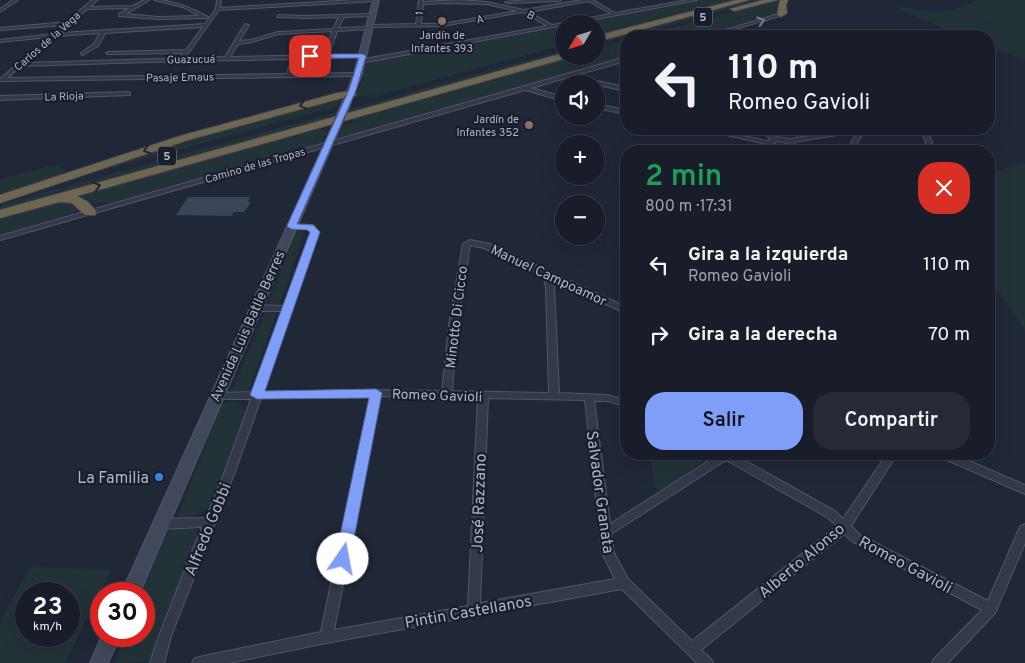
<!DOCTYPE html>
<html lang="es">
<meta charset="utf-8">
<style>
body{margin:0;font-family:Overpass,sans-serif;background:#252a35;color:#f1f3f6;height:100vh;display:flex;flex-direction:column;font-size:19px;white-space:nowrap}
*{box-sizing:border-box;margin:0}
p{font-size:16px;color:#9fa2a8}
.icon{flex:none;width:28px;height:28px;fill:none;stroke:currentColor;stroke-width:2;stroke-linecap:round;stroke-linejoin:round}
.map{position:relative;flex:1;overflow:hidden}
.panel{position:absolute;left:620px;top:145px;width:375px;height:315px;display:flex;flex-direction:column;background:#181d29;border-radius:20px;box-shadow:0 5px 20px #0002,0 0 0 1px #363b46}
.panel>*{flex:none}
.hud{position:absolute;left:620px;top:30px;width:375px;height:105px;border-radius:20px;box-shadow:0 5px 20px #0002,0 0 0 1px #363b46;background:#181d29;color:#f1f3f6;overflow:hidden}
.needle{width:32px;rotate:232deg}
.fabs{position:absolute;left:555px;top:15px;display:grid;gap:10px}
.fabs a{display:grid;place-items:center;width:50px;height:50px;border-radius:50%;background:#181d29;box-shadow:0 5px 20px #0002,0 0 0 1px #363b46;font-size:25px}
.speed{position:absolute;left:15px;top:582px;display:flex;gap:10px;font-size:25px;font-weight:700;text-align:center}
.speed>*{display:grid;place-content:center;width:65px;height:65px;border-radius:50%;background:#181d29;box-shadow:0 5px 20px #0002,0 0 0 1px #363b46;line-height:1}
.speed small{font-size:12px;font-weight:400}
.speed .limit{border:8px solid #d22;background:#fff;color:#111}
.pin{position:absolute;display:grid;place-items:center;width:42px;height:42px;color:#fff;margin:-21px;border-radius:10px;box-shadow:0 2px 8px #0006}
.me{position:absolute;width:55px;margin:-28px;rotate:12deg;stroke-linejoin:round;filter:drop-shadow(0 0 4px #0008)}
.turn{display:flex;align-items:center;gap:18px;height:105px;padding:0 25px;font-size:22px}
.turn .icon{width:65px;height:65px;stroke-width:2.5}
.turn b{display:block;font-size:35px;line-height:42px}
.round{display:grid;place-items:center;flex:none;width:52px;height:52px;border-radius:20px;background:#252a35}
.headline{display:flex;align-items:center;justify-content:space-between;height:85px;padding:0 25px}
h1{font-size:30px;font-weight:600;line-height:38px;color:#1e9e55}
.action{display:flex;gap:10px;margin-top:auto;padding:10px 25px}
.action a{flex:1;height:58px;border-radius:20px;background:#7f9ef8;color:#111;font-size:20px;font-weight:600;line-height:58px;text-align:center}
.action a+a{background:#252a35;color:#f1f3f6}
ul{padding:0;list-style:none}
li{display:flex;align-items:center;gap:15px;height:70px;padding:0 25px}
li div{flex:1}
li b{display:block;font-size:19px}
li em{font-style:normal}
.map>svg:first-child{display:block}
.green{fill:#223338;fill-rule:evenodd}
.building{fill:#3c4458}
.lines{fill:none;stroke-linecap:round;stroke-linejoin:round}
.street-casing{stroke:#515666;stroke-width:2}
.secondary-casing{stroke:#515666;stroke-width:2}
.highway-casing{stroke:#3e4352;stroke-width:2}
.street{fill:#333948;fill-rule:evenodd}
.secondary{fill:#41485b;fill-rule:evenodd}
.highway{fill:#6e6650;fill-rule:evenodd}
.secondary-bridge-casing{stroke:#515666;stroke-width:10;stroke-linecap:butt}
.secondary-bridge{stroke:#41485b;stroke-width:9}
.oneway{stroke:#777c8d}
.oneway2{stroke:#222530}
.route{fill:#7f9ef8;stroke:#5367a1}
.education-dot{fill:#8d6e63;stroke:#191e2c;stroke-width:2}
.shop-dot{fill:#3f7fe0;stroke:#191e2c;stroke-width:2}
.labels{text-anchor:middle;stroke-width:4.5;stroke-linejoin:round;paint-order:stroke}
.far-street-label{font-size:11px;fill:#aeb3c5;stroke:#191e2c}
.far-poi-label{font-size:11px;fill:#aeb3c5;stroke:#191e2c}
.shield{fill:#191e2c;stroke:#818697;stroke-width:1}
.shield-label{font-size:12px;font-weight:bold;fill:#aeb3c5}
.street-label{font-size:14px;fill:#aeb3c5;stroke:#191e2c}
.near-poi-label{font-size:16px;fill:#aeb3c5;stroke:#191e2c;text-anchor:end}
.near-street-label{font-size:16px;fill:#aeb3c5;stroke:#191e2c}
</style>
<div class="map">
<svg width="1025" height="663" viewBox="0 0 1025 663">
<rect width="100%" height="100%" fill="#202737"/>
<path class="green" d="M703,0H735L596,37V24H572Z
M751,0H765L596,45V41Z
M777,0H782L778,4L780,11L776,15L703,36H641Z
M977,0H1025V59L989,48V36H959L895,7C923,10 952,16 977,0Z
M564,25V45L364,99L372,95L356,97L367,64L373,61Z
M626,40V58L347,136L337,137L343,126L355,120L346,119L569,56H596V49Z
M564,50V54L0,212V205L56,189Z
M342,99L337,103L338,106L42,187L185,140Z
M319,128L321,130L328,129L321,143L111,203H92L84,198L72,197Z
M1025,164V330L989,279V174L996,170Z
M57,166L67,170L56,177L0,194V179L46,167Z
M71,200L79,207L71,214L0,236V218L57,202Z
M297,229L302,230L304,235L249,390L231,392L268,305Z
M232,401L239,402L247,414L210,507C200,513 189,520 177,518L222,403Z
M650,454H712L713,455L664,489L659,490L655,488Z
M191,527L200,532L150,662L115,663L124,636H144V594H139L169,531L175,529Z
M31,567L111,570L65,663H0V620ZM26,594H69V636H26Z"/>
<path class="building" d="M188,197H250L248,202H251L244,212H234L231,216L176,215Z"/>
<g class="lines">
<g class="street-casing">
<path id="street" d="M13,0H18L0,12V9Z
M92,0H97L90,7L133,6L144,0H149L126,14L158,17L199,16L183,7L154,0C174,0 191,8 208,17L206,18L158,19L119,16V14L129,8L87,9L60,33L205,24L216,9L217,0H221L220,8L354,0H378L376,1L219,10L186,56H184L182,55L183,53L108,54L106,53L108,52L186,50L203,27L105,33L98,46L83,55L81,54V53L94,44L100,33L56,36L24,63L225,57L245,24L249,25L239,41L251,40L278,32L333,29L339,17L305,18L277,17L279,15L305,16L372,14L374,15L372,16L344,17L338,28L367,27L369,25L416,24L419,0H423V2L460,0L486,2L524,10L582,0H593L615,13L688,0H697L361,63L358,61L359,60L547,26L523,12L442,26L371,27L369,29L337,31L329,55H365V57L297,59L292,74L360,73L361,74L358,76L0,81V79L49,37L0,42V40L53,34L64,25L0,30V28L67,22ZM589,1L611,14L552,25L528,12ZM447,3L486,4L518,11L442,24H421L423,4ZM332,31L324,55L230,57L238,44L252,42L278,34ZM292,59L287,74L7,78L21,66L181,61Z
M526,0H561L559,1L507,3L505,2Z
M779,14L783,15L711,36H705Z
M626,57V61L572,76L626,87V91L566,78L531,88L564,97V101L525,90L0,240V236Z
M128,92L130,93V95L0,100V96Z
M596,104L626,110V114L596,108Z
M700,129H710L767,141L771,139L759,129H765L777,137L790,139L851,129H863L860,131L862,134L853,151H847L856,134L855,132L794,142L795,147L811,151H780L766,144ZM776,141L788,143L789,146L781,147L773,143Z
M920,129H926L932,142L931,151H925L926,142Z
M288,224L313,225L319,232L263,392L376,390L442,391L449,325L463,244L470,240L490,244L626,307V312H623L552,279L554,287L559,393L607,395L626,400V406L607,401H594L610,524L718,455V454H733L835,511L843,519L887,454H897L851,526L860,535L988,601L1019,529L1021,526L1025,524V543L995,613L948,663H932L934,659L982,610L852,541L844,534L701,650L711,659L713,663H697L622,589L326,643L229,663H192L194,659L199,657L321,632L370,396L261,398L236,469L171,636L164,663H150L159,636L202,527L161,529L157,527L155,524L157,521L161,519L206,518L226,469L251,399H216L213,398L211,396L213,394L216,393L253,392L283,311H255L251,308L255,305L284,306L311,232L308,229L288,228ZM470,245L484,248L543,275L546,287L549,393L452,391L457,325ZM380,396L478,398L468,606L334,630ZM488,398L585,400L602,553L615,579L480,603ZM726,460L827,517L837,526L692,641L628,579L614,553L611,534Z
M939,454H953L1025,485V494L940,457Z"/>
</g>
<g class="secondary-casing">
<path id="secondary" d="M373,0H379L362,74L352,99L345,101L344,99L354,74Z
M336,124L340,127L139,594H121L332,127Z
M102,636H120L108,663H90Z"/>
</g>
<g class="highway-casing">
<path id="highway" d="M736,0H749L596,42V36Z
M763,0H777L734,11L730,9Z
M780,0H788L786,5L787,13L781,17L777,15Z
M564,53V56H568L567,58L77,196L88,202L97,212L95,215H85L72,203L59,202L0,218V210Z
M351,91L356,94L355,96L342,98L188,140L0,203V195L180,136L337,93Z"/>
</g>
<use href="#street" class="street"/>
<use href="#secondary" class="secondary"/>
<use href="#highway" class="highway"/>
<g class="secondary-bridge-casing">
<path id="secondary-bridge" d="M336,127L348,99"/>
</g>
<use href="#secondary-bridge" class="secondary-bridge"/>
</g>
<defs><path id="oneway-chevron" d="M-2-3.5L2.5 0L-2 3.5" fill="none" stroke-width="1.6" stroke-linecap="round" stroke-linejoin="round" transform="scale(1.25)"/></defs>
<use class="oneway" href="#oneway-chevron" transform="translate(761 21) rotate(-16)"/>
<g class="oneway2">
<use href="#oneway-chevron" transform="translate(303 105) rotate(165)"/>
<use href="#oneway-chevron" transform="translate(147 150) rotate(162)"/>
<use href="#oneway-chevron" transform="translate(97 186) rotate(-16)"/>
</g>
<path class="route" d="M310,54H363L366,56L356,90L297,224L313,225L320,232L265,391L376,389L382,393L350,559L348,564L343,566L337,564L335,559L369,398L257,399L250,395L310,232L307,230L291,229L287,226L349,90L359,58H308V55Z"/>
<g class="education-dot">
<circle cx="442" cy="21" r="5"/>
<circle cx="529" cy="125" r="5"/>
</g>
<circle class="shop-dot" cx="159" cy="477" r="5"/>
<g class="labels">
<g class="far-street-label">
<text transform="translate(419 13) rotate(-84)" y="4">1</text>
<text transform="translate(531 15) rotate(29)" y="4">B</text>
<text transform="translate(480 19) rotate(-10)" y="4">A</text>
<text transform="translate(47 41) rotate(-41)" y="4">Carlos de la Vega</text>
<text transform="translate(191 59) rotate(-1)" y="4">Guazucuá</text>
<text transform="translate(180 77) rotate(-1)" y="4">Pasaje Emaus</text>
<text transform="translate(64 96) rotate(-2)" y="4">La Rioja</text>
<text transform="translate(255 165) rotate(-16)" y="4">Camino de las Tropas</text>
</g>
<g class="far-poi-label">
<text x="442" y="39">Jardín de<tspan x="442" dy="13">Infantes 393</tspan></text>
<text x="519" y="123" text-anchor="end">Jardín de<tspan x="519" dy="13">Infantes 352</tspan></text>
</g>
<g class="shield">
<rect x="694" y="7.5" width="18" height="19" rx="4"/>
<rect x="158" y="146.5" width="18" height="19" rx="4"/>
</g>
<g class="shield-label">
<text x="703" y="21">5</text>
<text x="167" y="160">5</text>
</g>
<g class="street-label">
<text transform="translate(549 275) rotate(25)" y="5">Manuel Campoamor</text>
<text transform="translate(456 317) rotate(-83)" y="5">Minotto Di Cicco</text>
<text transform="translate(247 326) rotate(-66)" y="5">Avenida Luis Batlle Berres</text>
<text transform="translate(437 395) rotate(2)" y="5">Romeo Gavioli</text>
</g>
<g class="near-poi-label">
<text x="149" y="483">La Familia</text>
</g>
<g class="near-street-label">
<text transform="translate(601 492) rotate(82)" y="6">Salvador Granata</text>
<text transform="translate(478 503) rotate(-88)" y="6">José Razzano</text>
<text transform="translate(207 529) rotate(-68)" y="6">Alfredo Gobbi</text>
<text transform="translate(801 560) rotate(-40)" y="6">Alberto Alonso</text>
<text transform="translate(906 564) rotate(28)" y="6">Romeo Gavioli</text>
<text transform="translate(468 611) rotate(-10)" y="6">Pintin Castellanos</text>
</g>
</g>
</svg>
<div class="fabs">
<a><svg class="needle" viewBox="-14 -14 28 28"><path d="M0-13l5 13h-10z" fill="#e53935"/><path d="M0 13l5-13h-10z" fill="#9fa2a8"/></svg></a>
<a><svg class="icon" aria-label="sound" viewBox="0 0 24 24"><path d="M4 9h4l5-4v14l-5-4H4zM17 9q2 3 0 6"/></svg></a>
<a>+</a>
<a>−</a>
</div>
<div class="speed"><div>23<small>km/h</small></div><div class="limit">30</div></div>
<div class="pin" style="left:310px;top:56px;background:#d93025"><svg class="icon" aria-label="arrive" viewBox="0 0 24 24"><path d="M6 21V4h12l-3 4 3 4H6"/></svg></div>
<svg class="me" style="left:343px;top:559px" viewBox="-20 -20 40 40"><circle r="19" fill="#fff"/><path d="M0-13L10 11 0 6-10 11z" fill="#7f9ef8"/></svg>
<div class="hud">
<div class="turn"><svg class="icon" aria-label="left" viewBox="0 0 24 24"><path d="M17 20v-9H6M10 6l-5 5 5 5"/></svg><div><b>110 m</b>Romeo Gavioli</div></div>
</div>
<section class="panel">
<div class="headline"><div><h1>2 min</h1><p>800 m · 17:31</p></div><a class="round" style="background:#d93025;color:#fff"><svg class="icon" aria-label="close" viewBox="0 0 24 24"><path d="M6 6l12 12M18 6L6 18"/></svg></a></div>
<ul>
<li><svg class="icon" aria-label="left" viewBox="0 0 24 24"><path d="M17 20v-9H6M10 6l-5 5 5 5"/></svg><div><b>Gira a la izquierda</b><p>Romeo Gavioli</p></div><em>110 m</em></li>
<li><svg class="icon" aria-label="right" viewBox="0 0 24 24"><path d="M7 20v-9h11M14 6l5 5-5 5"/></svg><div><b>Gira a la derecha</b></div><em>70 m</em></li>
</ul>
<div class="action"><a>Salir</a><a>Compartir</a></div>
</section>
</div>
